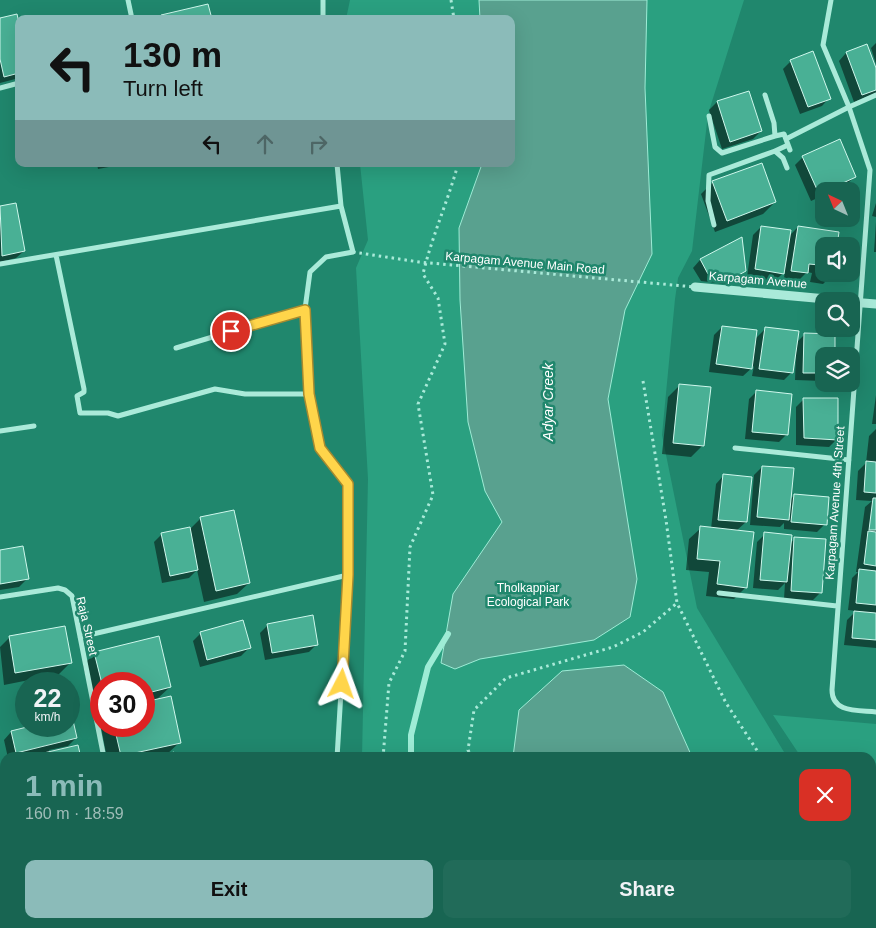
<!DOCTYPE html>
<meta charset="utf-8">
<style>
body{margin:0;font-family:Helvetica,sans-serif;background:#216b59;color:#f1f3f6;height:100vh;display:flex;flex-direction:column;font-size:19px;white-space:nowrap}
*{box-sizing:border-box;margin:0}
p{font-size:16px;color:#9fbdb8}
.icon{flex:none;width:28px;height:28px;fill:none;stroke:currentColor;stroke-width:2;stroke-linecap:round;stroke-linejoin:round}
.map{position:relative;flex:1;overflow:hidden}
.side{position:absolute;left:0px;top:752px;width:876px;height:176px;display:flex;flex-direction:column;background:#186552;border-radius:15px 15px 0 0;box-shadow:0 5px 20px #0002}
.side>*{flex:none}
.hud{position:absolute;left:15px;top:15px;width:500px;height:152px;border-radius:10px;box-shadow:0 5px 20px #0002;background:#8bbbb9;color:#111;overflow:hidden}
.needle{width:32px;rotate:317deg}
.fabs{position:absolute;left:815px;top:182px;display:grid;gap:10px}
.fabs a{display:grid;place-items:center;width:45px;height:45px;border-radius:10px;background:#186552;box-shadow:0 5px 20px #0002;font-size:25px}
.speed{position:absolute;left:15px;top:672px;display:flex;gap:10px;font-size:25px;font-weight:700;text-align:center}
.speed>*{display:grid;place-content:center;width:65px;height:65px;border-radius:50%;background:#186552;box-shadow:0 5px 20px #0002;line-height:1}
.speed small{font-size:12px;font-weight:400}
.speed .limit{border:8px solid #d22;background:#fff;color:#111}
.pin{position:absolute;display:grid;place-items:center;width:42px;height:42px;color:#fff;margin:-21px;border:2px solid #fff;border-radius:50%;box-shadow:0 1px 5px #0007}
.me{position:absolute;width:55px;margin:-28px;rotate:4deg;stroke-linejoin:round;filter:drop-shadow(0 0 4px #0008)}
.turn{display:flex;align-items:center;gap:18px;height:105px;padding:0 25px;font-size:22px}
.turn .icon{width:65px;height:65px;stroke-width:2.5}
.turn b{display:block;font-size:35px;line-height:42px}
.lanes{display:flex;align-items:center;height:48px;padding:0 25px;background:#0003;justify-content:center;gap:25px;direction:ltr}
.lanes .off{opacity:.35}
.round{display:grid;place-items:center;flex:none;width:52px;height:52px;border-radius:10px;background:#216b59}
.overview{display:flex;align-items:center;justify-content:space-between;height:85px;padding:0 25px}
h1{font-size:30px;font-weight:700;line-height:38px;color:#8bbbb9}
.primary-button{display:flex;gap:10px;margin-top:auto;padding:10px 25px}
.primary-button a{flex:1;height:58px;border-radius:10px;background:#8bbbb9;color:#111;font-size:20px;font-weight:700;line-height:58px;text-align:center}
.primary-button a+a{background:#216b59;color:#f1f3f6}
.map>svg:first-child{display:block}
.green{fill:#2aa080}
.water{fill:#59a18f;stroke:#9eecd6}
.shadow{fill:#0007}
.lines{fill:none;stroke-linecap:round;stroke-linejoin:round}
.stream{stroke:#9eecd6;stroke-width:6}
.building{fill:#49b095;stroke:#cff8ed}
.path{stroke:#aaead9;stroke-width:3;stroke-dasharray:2.5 4;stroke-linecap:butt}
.minor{stroke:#aaead9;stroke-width:5}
.tertiary{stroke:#aaead9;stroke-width:9}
.path-bridge{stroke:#aaead9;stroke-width:3;stroke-dasharray:2.5 4;stroke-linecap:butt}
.route-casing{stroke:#a68a30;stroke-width:12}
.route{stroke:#ffd54a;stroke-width:9}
.labels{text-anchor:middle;stroke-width:5;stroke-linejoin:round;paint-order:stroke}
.street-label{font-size:12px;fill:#fff;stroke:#20876d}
.park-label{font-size:12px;fill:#fff;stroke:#20876d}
.water-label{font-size:14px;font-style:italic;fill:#fff;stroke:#20876d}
</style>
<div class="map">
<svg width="876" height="928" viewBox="0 0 876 928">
<rect width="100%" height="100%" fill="#20876d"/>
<path class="green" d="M350,0H744L708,114L692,251L678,278L675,299L662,435L697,608L787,757H362L368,479L356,268L368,240L360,164H511V19H346Z
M773,715L876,724V851H871V758L801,757Z
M871,909L876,912V928H354V924H871Z"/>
<path class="water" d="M479,0H647L645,88L652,254L625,310L608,399L637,579L630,617L594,640L480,659L455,669L441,663L453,594L502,522L485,491L468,422L460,300L459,228L482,164H511V19H480Z
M624,665L663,692L692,757H513L519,710L562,671Z
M542,924H831L832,928H542Z"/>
<path class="shadow" d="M0,19L19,28V78L0,83Z
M876,43V64L871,48Z
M846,53L876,72V93L854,102L839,61Z
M791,61L829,98L822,106L800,114L783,69Z
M748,92L761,131L753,139L722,149L709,110L717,102Z
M803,157L855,176L847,184L831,191H824V195L811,201L795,165Z
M97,164H125L98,169Z
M713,182L775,202L763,214L715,232L701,194Z
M876,203V217L872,216Z
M15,204L24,251L16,258L0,262V207Z
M876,222V252H874Z
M761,227L788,237L798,227L838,233L836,246H824V274H832L831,276L823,284L810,282L812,273L807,272L799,280L784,278L785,271L775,281L747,277L753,235Z
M741,239L745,270L737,278L726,284L701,281L693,268L700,260Z
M722,327L755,339L765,329L796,343L805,334L834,335L833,356H824V381L795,380L796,353H795L792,372L784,380L752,376L754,366L743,376L709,372L714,335Z
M680,385L703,445L691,457L662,454L668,397Z
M756,392L787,434L779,442L745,439L749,399Z
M876,395V424H872Z
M804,399L836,440L829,447L796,445V407Z
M876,429V648L844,645L847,620L856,611L848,610L852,578L858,572H856L865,507L872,501L856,500L858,471L866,463L869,436Z
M762,467L790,500L794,495L825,524L817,532L784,529V523L780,527L750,525L754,475Z
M723,476L746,522L736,531L746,587L734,599L706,596L709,572L686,570L689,539L701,528L711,529L716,484Z
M200,519L249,583L237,594L204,602L197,570L189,578L162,583L154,542L162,534L189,530Z
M765,534L790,544L795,538L821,592L813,600L784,599L785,583L778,590L753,588L757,542Z
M0,551L27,579L19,587L0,590Z
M268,625L317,644L309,652L265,660L260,633Z
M201,633L249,648L241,656L200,667L193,641Z
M10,637L71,662L59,674L4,685L0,647Z
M95,653L170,687L156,700L180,742L166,755L175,758H107L100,722L101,720V726H144V684H101V712L95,714L83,665Z
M69,718H71L76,738L68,746L49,750V753L80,758H8L4,740L11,732L69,726Z
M876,878V904L873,903Z
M171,924H218L219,928H167Z"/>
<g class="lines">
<path class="stream" d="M411,758V735L428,667L448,634
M423,924L424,928"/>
</g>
<path class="building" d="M208,4L212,19H162L161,15Z
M17,14L19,23V73L4,77L0,59V18Z
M867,44L876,68V90L862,95L846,52Z
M813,51L831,99L808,107L790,60Z
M749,91L762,131L730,142L717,101Z
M840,139L856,177L819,194L802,156Z
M762,163L776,202L727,221L712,181Z
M16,203L25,251L2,256L0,206Z
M761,226L791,230L784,274L755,269Z
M798,226L839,232L837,246H824V274H833L832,277L818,275L819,265L809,264L808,273L791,271Z
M742,237L746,271L735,277L708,274L700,259Z
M722,326L757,330L752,369L716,364Z
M765,327L799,331L793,373L759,369Z
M804,333L835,334V356H824V373H803Z
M679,384L711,387L704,446L673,443Z
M756,390L792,394L788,435L752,432Z
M803,398H838V440L804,438Z
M866,461L876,462V493L864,492Z
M762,466L794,468L789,520L757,517Z
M723,474L752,477L747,522L718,520Z
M794,494L829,497L827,525L791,522Z
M873,498H876V530H869Z
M234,510L250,583L216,591L200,517Z
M700,526L754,532L747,588L717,584L720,561L697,559Z
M190,527L198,570L170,576L161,533Z
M868,531L876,532V566L864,564Z
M764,532L792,535L787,582L760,580Z
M794,537L826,539L822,593L791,591Z
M23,546L29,579L0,584V550Z
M859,569L876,571V605L856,603Z
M854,611L876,613V640L852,638Z
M313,615L318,645L272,653L267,624Z
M243,620L251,648L207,660L200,632Z
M65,626L72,663L15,673L9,636Z
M159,636L171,687L144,694V684H102L94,652Z
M171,696L181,743L121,756L114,726H144V702Z
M72,716L77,738L16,753L11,731L31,726H69V717Z
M78,745L81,758H22Z
M174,752L176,758H154Z
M172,924H219L220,928H173Z
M268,924H297L298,928H242Z"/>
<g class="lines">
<path class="path" d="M451,0L454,19
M643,381L666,520L677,603L726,703L762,758
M383,758L389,683L405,651L410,547L433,495L418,404L445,344L438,298L423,274C432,236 448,201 458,164
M472,758L468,750L474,710L506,678L613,647L643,632L677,603
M871,918L876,925
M395,924V928
M499,928V924"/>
<path class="minor" d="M128,0L132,19
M323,19V0
M0,88L19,83
M876,95L849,107L870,170L832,690C832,713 858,710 876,712
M709,116L715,147L722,153L775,136L774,123L765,95
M775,136L784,134L790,150
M786,139L849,107L823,45L831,0
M775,151L788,145
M337,164L341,206L353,252L326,257L310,272L305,309L309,394L320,449L348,484V575L337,758
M714,225L708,201L709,175L775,151L783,158L787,168
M56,255L84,389V392L77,396L80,413H108L118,416L215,389L245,394H309
M0,264L341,206
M176,348L305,309
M0,431L34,426
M735,448L849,460
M719,593L837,606
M0,597L58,588L65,590L72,596L104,758
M80,637L348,575
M0,871L5,870
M136,924L137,928
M326,928V924"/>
<path class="tertiary" d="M695,287L848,301
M851,302L876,304"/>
<path class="path-bridge" d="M353,252L419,262L695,287"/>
</g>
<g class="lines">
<g class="route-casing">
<path id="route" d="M231,331L305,310L309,394L320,448L348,484V575L342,684"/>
</g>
<use href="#route" class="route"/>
</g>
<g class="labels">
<g class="street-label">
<text transform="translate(525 263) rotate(5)" y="4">Karpagam Avenue Main Road</text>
<text transform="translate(758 280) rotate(5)" y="4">Karpagam Avenue</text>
<text transform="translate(835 503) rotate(-86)" y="4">Karpagam Avenue 4th Street</text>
<text transform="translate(87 626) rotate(77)" y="4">Raja Street</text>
</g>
<g class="park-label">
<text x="528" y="592">Tholkappiar<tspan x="528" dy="14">Ecological Park</tspan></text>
</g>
<g class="water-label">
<text transform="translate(548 402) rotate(-90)" y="5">Adyar Creek</text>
</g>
</g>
</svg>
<div class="fabs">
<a><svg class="needle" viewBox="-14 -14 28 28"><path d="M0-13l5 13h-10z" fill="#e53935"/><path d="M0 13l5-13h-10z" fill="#9fbdb8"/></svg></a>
<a><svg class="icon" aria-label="sound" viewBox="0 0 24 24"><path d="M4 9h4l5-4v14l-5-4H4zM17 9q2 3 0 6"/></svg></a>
<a><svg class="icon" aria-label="search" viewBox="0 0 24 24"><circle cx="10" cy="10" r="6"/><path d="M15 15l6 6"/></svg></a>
<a><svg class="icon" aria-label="layers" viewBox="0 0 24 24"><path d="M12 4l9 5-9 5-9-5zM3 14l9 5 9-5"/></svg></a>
</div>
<div class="speed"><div>22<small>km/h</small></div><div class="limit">30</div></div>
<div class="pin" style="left:231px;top:331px;background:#d93025"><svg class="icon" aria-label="arrive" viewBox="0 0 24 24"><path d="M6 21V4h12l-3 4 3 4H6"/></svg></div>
<svg class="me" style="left:342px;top:684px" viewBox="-20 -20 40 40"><path d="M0-17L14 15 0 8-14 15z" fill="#ffd54a" stroke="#fff" stroke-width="4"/></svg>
<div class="hud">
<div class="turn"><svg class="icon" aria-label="left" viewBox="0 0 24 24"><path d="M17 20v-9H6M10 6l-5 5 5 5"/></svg><div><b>130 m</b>Turn left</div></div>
<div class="lanes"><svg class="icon" aria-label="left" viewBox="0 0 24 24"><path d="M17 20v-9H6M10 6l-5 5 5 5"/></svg><svg class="icon off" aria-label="ahead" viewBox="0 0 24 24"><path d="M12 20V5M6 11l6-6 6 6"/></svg><svg class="icon off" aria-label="right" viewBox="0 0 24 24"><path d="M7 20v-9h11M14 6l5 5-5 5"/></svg></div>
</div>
<section class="side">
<div class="overview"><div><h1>1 min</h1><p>160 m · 18:59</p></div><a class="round" style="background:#d93025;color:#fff"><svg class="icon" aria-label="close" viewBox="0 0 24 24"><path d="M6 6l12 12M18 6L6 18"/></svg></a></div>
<div class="primary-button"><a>Exit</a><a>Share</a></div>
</section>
</div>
